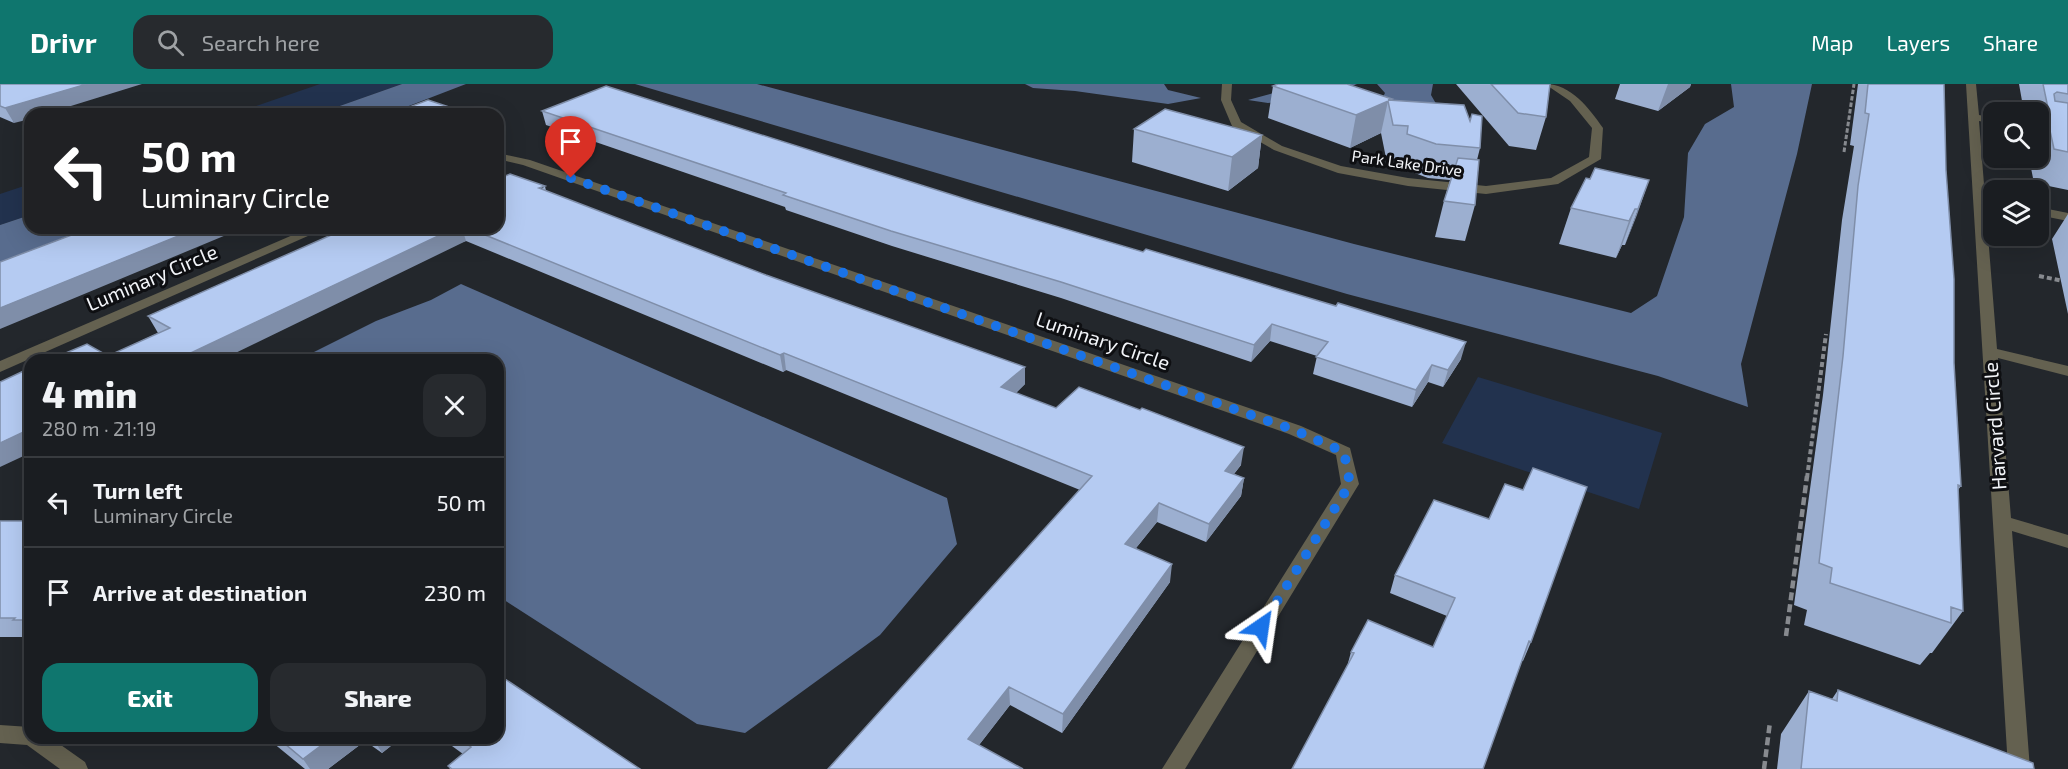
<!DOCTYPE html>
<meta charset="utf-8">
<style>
body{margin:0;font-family:"Exo 2",sans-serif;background:#272a2e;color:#f1f3f6;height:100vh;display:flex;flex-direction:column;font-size:22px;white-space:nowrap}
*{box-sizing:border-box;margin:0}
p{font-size:20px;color:#9fa2a5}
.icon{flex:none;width:33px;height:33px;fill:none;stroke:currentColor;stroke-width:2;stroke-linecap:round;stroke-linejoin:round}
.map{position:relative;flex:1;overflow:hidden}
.drawer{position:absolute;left:24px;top:270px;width:480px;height:390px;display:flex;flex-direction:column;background:#1a1d21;border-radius:18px;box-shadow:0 6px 24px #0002,0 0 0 2px #383b3f}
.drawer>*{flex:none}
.hud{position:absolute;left:24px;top:24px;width:480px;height:126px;border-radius:18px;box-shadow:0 6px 24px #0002,0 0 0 2px #383b3f;background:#202124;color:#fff;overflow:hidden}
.controls{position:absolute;left:1983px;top:18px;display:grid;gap:12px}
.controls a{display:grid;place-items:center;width:66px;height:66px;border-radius:12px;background:#1a1d21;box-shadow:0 6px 24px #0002,0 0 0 2px #383b3f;font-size:30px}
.pin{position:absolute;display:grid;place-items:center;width:51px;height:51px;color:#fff;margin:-62px -26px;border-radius:50% 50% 50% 0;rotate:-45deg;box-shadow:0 0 6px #0007}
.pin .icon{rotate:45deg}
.me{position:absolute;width:66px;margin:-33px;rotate:32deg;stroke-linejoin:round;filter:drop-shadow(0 0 4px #0008)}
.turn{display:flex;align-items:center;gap:21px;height:126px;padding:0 18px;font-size:27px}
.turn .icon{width:78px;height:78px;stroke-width:2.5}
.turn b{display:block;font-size:42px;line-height:51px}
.round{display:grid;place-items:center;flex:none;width:63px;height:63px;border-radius:18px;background:#272a2e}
.head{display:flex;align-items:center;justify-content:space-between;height:102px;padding:0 18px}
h1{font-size:36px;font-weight:800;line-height:45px}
.primary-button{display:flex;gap:12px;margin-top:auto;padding:12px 18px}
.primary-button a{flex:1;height:69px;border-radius:18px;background:#0f766e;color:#fff;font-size:24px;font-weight:800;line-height:69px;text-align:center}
.primary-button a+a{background:#272a2e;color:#f1f3f6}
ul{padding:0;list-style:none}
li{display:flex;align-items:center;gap:18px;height:90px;padding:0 18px;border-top:2px solid #383b3f}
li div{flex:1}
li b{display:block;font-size:22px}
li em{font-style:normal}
header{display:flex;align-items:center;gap:36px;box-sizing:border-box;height:84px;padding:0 30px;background:#0f766e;color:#fff}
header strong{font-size:28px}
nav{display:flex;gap:33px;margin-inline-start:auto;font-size:21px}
.search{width:420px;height:54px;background:#272a2e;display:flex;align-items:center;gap:15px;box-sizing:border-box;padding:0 21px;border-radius:18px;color:#9fa2a5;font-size:22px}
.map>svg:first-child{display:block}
.green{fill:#22324e}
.water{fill:#586c8e}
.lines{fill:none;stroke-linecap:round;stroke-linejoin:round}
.path-far2{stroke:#878a8f;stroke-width:3;stroke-dasharray:4.5 2;stroke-linecap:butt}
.path-far1{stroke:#878a8f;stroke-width:4;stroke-dasharray:5 3;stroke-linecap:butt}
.path{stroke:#878a8f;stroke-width:4.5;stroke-dasharray:8 4;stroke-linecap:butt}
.minor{fill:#646150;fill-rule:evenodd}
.wall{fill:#9cafd0}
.shaded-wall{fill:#7f8ea9}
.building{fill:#b5cbf2;stroke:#7f8ea9;stroke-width:1.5}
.route{stroke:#1a73e8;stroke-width:10;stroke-dasharray:0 18}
.labels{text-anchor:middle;stroke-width:6;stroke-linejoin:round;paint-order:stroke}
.far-street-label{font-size:16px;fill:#f3f5f9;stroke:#0e0f12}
.street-label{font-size:20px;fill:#f3f5f9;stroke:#0e0f12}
</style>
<header>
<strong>Drivr</strong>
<div class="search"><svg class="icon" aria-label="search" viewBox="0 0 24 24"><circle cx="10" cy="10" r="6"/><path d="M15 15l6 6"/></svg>Search here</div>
<nav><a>Map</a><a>Layers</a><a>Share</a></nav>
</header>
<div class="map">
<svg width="2068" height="685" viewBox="0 0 2068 685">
<rect width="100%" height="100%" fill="#23272c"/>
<path class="green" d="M320,0H402L317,30H233Z
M30,100V131L0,141V110Z
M1478,293L1662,349L1639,425L1442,359Z"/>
<path class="water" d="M402,0H466L388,30H317Z
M635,0H757L1354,160L1631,229L1657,212L1684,133L1688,69L1705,40L1734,23L1731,0H1812L1797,70L1741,280L1748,323L1658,292L1347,210Z
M1025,0H1164L1168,6L1201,14L1168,20L1075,7L1033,4Z
M1332,0H1357L1345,5L1381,17L1385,9L1377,0H1433L1431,11L1442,30L1294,16L1268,19L1248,16L1292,4Z
M30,131V144H89L0,178V141Z
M461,200L947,414L957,460L880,551L745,649L697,640L498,512V276H298L376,237L431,216Z"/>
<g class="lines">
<path class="path-far2" d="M1844,68L1854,0"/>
<path class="path-far1" d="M2039,192L2068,198
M1807,394L1826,250"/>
<path class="path" d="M1786,552L1807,392
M1764,685L1770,638"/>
<path class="minor" d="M1222,0H1232L1231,16L1241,38L1282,62L1341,82L1408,94L1486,102L1551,94L1589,73L1592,44L1570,17L1545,0C1571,0 1589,24 1603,44L1601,75L1558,100L1486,110L1408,102L1338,89L1274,66L1232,42L1221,16Z
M1966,0H1976L1979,31L1994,34V40L1979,37L1997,265L2068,282V292L1998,274L2011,434L2068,451V464L2012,447L2030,685L2008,684Z
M498,69L530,76L1301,342L1350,364L1359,400L1185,685H1162L1341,400L1336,371L1289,350L523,81L498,75Z
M2038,123L2068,129V137L2038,131Z
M309,144H326L0,288V277Z
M0,641L30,643V654H51L85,678L88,685H60L27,661L0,659Z"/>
</g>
<path class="wall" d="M0,0L14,39L0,33Z
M1456,0H1550L1546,33L1536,66L1509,62Z
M1620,0H1691L1690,3L1658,27L1615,15Z
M1858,0H1944L1946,86L1954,279L1961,402L1958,406L1963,527L1932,569H1930L1920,581L1804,541L1807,526L1794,521L1823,311L1842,136L1854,62L1850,61Z
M2019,0H2068V106L2034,99L2029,74H2038V28H2024Z
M1273,2L1391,16L1480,64L1477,76L1475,121L1465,157L1435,153L1444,117L1450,96L1428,94L1399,83L1401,75L1386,74L1381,49L1350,64L1268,34Z
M542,27L1461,275L1443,303L1428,298L1412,323L1313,290L1317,272L1270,257L1251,278L1061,214L892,162L786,126L785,123L546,41Z
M1134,45L1262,51L1258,84L1228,107L1132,78Z
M1590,95L1649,96L1625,161H1622L1616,174L1559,160L1571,124Z
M545,102L546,107L766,191L1025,283V300L1016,309L1056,324L1241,381L1234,390L1244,394L1241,412L1206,458L1157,438L1136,464L1170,498L1062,649L1010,621L979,661L828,685L1080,406L786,286L783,288L466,157L108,272L158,249L148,232L347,144H498Z
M2068,130V230L2052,155Z
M1434,416L1531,558L1523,577L1348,579L1351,568L1433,563L1447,532L1390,509L1395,491Z
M0,437H30V555H28L27,553H0Z
M1838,606L2034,685H1777L1781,650L1809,607L1832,615Z
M267,654H401L382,669L365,657L328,685H305Z
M441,654H498L640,685H450L448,682L463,670Z"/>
<path class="shaded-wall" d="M87,0H142L45,30H30V35L14,39L5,24Z
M1668,0H1691L1690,3L1658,27Z
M1388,17L1381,49L1350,64L1356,31Z
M1262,51L1258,84L1228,107L1232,73Z
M1649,96L1637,131L1625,161L1638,125Z
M1635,125L1622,161L1616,174L1629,137Z
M198,144H243L0,245V224Z
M455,144H462L466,157L221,276H176Z
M1272,240L1270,257L1251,278L1254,261Z
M1466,258L1461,275L1443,303L1448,286Z
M784,269L786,286L783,288L780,271Z
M1432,281L1428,298L1412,323L1416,306Z
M1025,283V300L1002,321L1001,303Z
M30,345V369L0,383V359Z
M1244,363L1241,381L1222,405L1225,387Z
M1244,394L1241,412L1206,458L1209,440Z
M1159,419L1157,438L1124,479L1125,460Z
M1172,480L1170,498L1062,649L1063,630Z
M1009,603L1010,621L969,674L968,655Z
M331,654H364L365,657L328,685H310L303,675Z
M373,654H401L382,669Z"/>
<path class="building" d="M0,0H87L5,24L0,22Z
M1278,0H1347L1392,15L1388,16L1464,21L1470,37L1472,30L1482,32L1480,64L1436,60L1407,50L1408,42L1393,41L1388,17L1356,31L1273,2Z
M1491,0H1550L1546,33L1518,29Z
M1868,0H1944L1946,86L1954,195V279L1961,402L1958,401L1963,527L1951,523V539L1830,499L1832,484L1819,479L1843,272L1858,102L1869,30L1865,29Z
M2043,0H2068V10L2057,8L2054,10L2055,17L2068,19V68L2054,65L2045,24H2048Z
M606,2L975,118L1143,168L1146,165L1336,222L1338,219L1466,258L1448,286L1432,281L1416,306L1316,273L1328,258L1272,240L1254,261L1061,198L891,147L783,111L786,109L542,27Z
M428,16L470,30H391Z
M1165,25L1262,51L1232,73L1134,45Z
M1458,74L1479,76L1475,121L1444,117Z
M1595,84L1649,96L1638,125H1635L1629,137L1571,124L1586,94L1590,95Z
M510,90L545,102L539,104L766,191L1025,283L1001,303L1056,324L1079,303L1140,326L1142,324L1244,363L1225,387L1244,394L1209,440L1159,419L1125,460L1172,480L1063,630L1009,603L968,655L1023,685H828L1092,392L784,269L780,271L468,144H498V95Z
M90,144H198L0,224V178Z
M347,144H455L176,276H49L87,260L108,272L170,244L148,232Z
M30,284V345L0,359V298Z
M1533,384L1587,403L1531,558L1529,557L1483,685H1292L1354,569L1351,568L1368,536L1433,563L1455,514L1395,491L1434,416L1489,435L1505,400L1523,406Z
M0,437H30V536H13L15,534H0Z
M499,591L640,685H452L448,682L471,663L458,654H498V592Z
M1838,606L2033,679L2034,685H1801L1809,607L1837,617Z
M278,654H331L303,675Z"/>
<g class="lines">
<path class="route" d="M571,94L1294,346L1344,368L1350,400L1261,543"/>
</g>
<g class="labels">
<g class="far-street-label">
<text transform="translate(1407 79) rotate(8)" y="6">Park Lake Drive</text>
</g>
<g class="street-label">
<text transform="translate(152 194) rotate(-23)" y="7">Luminary Circle</text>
<text transform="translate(1103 257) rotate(19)" y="7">Luminary Circle</text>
<text transform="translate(1995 342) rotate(-94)" y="7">Harvard Circle</text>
</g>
</g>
</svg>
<div class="controls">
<a><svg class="icon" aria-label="search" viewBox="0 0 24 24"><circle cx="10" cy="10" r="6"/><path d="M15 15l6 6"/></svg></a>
<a><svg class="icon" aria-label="layers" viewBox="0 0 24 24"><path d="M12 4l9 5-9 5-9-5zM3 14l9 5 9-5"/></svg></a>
</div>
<div class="pin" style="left:571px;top:94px;background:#d93025"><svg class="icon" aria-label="arrive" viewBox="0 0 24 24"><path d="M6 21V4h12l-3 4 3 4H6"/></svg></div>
<svg class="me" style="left:1261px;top:543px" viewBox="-20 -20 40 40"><path d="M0-17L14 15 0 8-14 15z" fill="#1a73e8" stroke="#fff" stroke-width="4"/></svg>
<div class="hud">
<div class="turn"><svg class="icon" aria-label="left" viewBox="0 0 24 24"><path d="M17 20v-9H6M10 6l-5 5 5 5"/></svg><div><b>50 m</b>Luminary Circle</div></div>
</div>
<section class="drawer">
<div class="head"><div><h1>4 min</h1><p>280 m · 21:19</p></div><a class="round"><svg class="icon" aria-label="close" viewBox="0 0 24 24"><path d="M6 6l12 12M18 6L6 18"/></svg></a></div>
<ul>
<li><svg class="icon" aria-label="left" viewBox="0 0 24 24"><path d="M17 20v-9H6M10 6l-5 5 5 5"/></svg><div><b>Turn left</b><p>Luminary Circle</p></div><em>50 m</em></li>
<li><svg class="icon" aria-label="arrive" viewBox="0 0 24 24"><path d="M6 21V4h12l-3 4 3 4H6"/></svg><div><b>Arrive at destination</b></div><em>230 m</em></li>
</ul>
<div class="primary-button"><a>Exit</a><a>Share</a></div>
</section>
</div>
